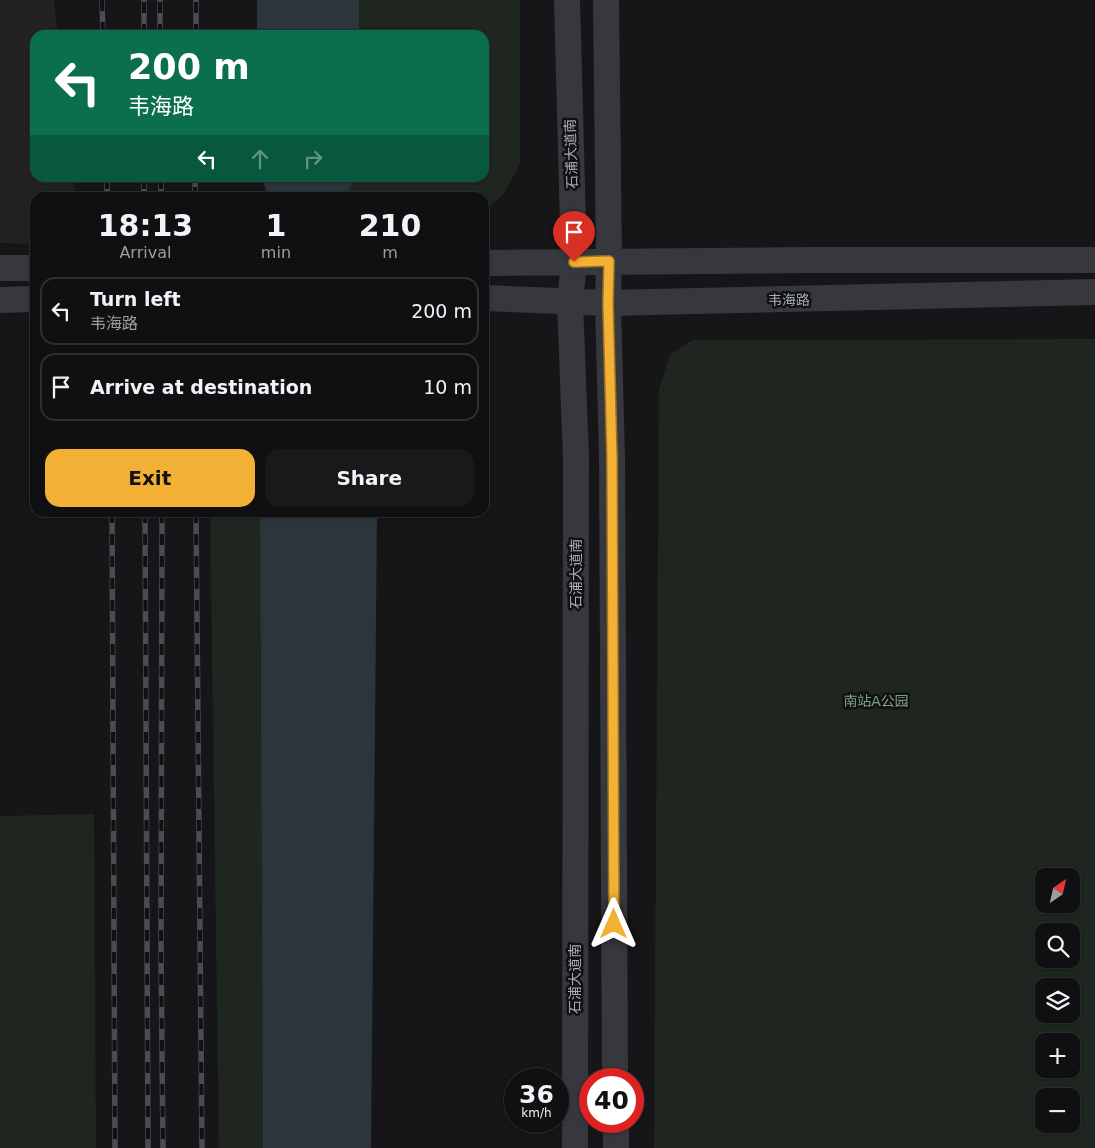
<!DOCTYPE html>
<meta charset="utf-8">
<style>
body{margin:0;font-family:"DejaVu Sans","Noto Sans SC",sans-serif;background:#19191b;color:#f1f3f6;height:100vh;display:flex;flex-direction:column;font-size:19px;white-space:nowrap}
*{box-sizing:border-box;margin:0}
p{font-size:16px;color:#9c9d9f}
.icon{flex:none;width:28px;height:28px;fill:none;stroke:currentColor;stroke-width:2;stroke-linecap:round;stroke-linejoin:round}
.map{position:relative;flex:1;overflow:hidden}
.sheet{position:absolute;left:30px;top:192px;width:459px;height:325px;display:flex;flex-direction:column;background:#101012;border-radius:15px;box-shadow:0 1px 4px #0004,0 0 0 1px #303032}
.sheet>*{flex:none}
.guide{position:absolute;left:30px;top:30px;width:459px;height:152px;border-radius:15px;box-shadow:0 1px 4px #0004,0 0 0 1px #303032;background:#0b6e4f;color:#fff;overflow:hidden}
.needle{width:32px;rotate:34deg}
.tools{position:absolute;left:1035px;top:868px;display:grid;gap:10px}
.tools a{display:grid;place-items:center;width:45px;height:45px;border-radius:10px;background:#101012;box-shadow:0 1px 4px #0004,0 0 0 1px #303032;font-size:25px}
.speed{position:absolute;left:504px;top:1068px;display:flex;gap:10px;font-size:25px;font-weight:700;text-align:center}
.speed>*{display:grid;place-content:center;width:65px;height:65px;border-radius:50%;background:#101012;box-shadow:0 1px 4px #0004,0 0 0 1px #303032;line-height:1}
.speed small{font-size:12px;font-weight:400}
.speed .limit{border:8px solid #d22;background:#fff;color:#111}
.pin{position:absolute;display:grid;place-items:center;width:42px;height:42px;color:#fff;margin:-51px -21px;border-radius:50% 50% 50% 0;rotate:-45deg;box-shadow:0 0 5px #0007}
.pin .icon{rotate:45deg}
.me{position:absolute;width:55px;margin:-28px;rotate:0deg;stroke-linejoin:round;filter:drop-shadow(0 0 4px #0008)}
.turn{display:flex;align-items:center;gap:18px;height:105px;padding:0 15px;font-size:22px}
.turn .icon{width:65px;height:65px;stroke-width:2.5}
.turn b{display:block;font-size:35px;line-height:42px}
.lanes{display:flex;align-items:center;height:48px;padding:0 15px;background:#0003;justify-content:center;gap:25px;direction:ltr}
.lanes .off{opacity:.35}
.eta{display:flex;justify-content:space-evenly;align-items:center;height:85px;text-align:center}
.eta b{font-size:30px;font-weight:700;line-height:35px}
.button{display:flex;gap:10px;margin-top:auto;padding:10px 15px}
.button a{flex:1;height:58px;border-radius:15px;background:#f2b134;color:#111;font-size:20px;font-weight:700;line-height:58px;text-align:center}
.button a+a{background:#19191b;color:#f1f3f6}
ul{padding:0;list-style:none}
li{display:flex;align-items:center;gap:15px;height:68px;margin:0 10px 8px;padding:0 5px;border:2px solid #303032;border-radius:15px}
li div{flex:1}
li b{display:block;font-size:19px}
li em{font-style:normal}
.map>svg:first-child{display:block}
.built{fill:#222225}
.green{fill:#1e261f;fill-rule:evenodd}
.water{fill:#2c353c}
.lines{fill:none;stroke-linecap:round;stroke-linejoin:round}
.minor{stroke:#37383d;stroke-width:26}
.rail-casing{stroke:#4a4c52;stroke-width:5.5}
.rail{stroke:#111113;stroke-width:4;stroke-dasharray:11;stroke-linecap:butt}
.route-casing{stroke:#9d7322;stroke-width:12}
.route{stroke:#f2b134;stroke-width:9}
.labels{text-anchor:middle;stroke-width:5;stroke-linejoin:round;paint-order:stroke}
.street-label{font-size:14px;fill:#a8adb8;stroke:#111113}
.park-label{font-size:14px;fill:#7fa381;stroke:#111113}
</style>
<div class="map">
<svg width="1095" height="1148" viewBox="0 0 1095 1148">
<rect width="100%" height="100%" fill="#161618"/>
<path class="built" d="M0,0H54L58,35H35V178H73L75,197L35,198V244L0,243Z"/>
<path class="green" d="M359,0H520V164L503,195L486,209H484V198H345L355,178H484V35H359Z
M1095,339V1148H654L659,389L670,355L692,340ZM1044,876H1071V904H1044ZM1044,931H1071V959H1044ZM1044,986H1071V1014H1044ZM1044,1041H1071V1069H1044ZM1044,1096H1071V1124H1044Z
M210,513H260L263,1148H219Z
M94,814L96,1148H0V816Z"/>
<path class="water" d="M257,0H359V35H257Z
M262,178H355L345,198L268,197Z
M260,513H377L371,1148H263Z"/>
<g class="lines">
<path class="minor" d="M567,0L574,261L570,302L576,458L575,1148
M606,0L609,261L608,303L612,458L615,1079
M484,263L808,260H1095
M0,268H35
M484,298L608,303L1095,292
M0,300L35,299
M616,1121V1148"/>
<g class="rail-casing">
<path id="rail" d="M102,0L103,35
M144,35V0
M160,35V0
M196,35V0
M107,178V198
M144,178V198
M161,178V198
M195,198V178
M112,512L115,1148
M145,512L148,1148
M162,512L161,954L163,1148
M196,512L202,1148"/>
</g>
<use href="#rail" class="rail"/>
</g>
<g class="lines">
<g class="route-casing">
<path id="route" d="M574,262L609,261L608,303L612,458L614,924"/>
</g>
<use href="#route" class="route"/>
</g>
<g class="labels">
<g class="street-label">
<text transform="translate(571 154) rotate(-92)" y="5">石浦大道南</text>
<text transform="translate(789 300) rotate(-1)" y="5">韦海路</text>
<text transform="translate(576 574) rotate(-90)" y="5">石浦大道南</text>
<text transform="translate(575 979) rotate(-90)" y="5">石浦大道南</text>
</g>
<g class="park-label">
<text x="876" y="706">南站A公园</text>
</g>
</g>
</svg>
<div class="tools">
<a><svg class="needle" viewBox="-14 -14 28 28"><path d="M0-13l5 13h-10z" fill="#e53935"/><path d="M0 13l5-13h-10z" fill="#9c9d9f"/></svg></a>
<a><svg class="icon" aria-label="search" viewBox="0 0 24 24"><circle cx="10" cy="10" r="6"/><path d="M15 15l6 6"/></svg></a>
<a><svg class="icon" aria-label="layers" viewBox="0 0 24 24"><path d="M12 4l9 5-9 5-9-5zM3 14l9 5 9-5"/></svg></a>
<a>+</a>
<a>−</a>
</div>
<div class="speed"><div>36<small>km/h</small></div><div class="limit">40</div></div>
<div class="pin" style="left:574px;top:262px;background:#d93025"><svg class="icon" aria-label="arrive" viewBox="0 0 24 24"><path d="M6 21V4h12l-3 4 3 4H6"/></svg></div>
<svg class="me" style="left:614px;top:924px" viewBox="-20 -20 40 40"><path d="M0-17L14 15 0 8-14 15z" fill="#f2b134" stroke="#fff" stroke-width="4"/></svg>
<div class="guide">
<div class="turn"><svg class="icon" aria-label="left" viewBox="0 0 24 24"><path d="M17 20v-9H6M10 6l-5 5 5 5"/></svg><div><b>200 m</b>韦海路</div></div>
<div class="lanes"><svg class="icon" aria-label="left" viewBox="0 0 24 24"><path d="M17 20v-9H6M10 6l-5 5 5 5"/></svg><svg class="icon off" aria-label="ahead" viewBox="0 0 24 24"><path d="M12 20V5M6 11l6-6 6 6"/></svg><svg class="icon off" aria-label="right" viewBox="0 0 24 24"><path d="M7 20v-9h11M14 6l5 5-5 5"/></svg></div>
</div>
<section class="sheet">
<div class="eta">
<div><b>18:13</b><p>Arrival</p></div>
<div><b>1</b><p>min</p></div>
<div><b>210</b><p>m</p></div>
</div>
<ul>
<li><svg class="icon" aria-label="left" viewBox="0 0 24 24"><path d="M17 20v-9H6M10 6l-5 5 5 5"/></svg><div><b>Turn left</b><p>韦海路</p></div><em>200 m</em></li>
<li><svg class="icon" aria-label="arrive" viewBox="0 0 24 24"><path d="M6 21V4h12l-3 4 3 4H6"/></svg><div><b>Arrive at destination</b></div><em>10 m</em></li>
</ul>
<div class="button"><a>Exit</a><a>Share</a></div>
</section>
</div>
